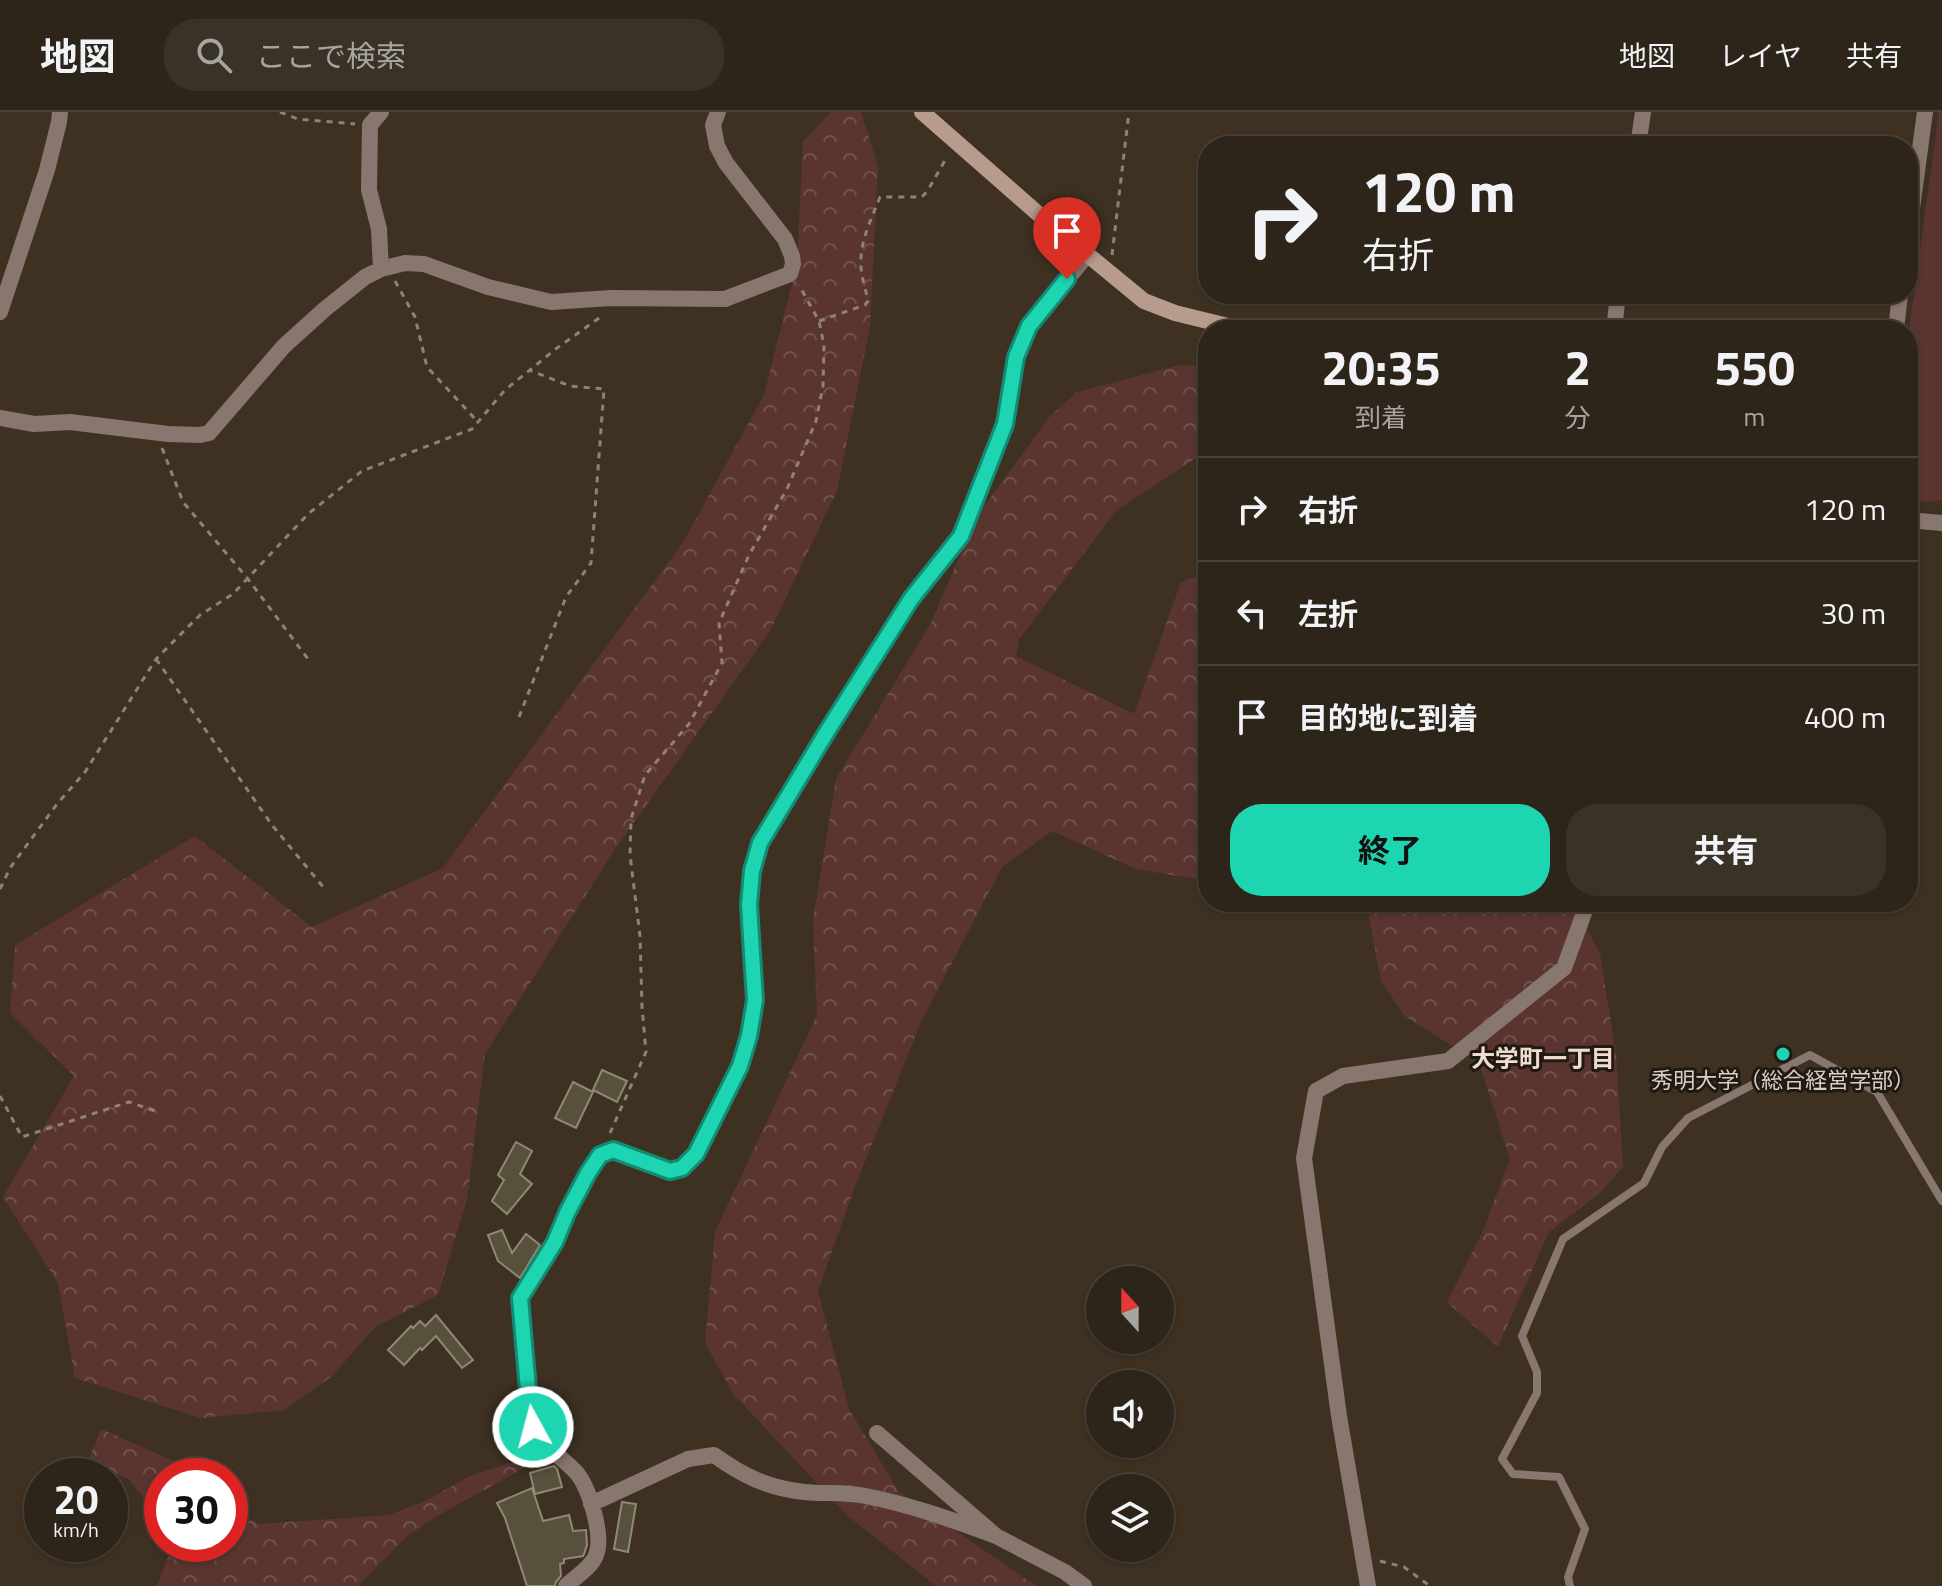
<!DOCTYPE html>
<html lang="ja">
<meta charset="utf-8">
<style>
body{margin:0;font-family:"Titillium Web","Noto Sans JP",sans-serif;background:#3a3127;color:#f1f3f6;height:100vh;display:flex;flex-direction:column;font-size:30px;white-space:nowrap}
*{box-sizing:border-box;margin:0}
p{font-size:26px;color:#a7a5a2}
.icon{flex:none;width:44px;height:44px;fill:none;stroke:currentColor;stroke-width:2;stroke-linecap:round;stroke-linejoin:round}
.map{position:relative;flex:1;overflow:hidden}
.panel{position:absolute;left:1198px;top:208px;width:720px;height:592px;display:flex;flex-direction:column;background:#2e251a;border-radius:32px;box-shadow:0 2px 6px #0004,0 0 0 2px #494239}
.panel>*{flex:none}
.guide{position:absolute;left:1198px;top:24px;width:720px;height:168px;border-radius:32px;box-shadow:0 2px 6px #0004,0 0 0 2px #494239;background:#2e251a;color:#f1f3f6;overflow:hidden}
.needle{width:52px;rotate:339deg}
.controls{position:absolute;left:1086px;top:1154px;display:grid;gap:16px}
.controls a{display:grid;place-items:center;width:88px;height:88px;border-radius:50%;background:#2e251a;box-shadow:0 2px 6px #0004,0 0 0 2px #494239;font-size:40px}
.speed{position:absolute;left:24px;top:1346px;display:flex;gap:16px;font-size:40px;font-weight:700;text-align:center}
.speed>*{display:grid;place-content:center;width:104px;height:104px;border-radius:50%;background:#2e251a;box-shadow:0 2px 6px #0004,0 0 0 2px #494239;line-height:1}
.speed small{font-size:20px;font-weight:400}
.speed .limit{border:12px solid #d22;background:#fff;color:#111}
.pin{position:absolute;display:grid;place-items:center;width:68px;height:68px;color:#fff;margin:-82px -34px;border-radius:50% 50% 50% 0;rotate:-45deg;box-shadow:0 0 8px #0007}
.pin .icon{rotate:45deg}
.me{position:absolute;width:88px;margin:-44px;rotate:353deg;stroke-linejoin:round;filter:drop-shadow(0 0 6px #0008)}
.turn{display:flex;align-items:center;gap:28px;height:168px;padding:0 32px;font-size:36px}
.turn .icon{width:104px;height:104px;stroke-width:2.5}
.turn b{display:block;font-size:56px;line-height:68px}
.eta{display:flex;justify-content:space-evenly;align-items:center;height:136px;text-align:center}
.eta b{font-size:48px;font-weight:700;line-height:56px}
.action{display:flex;gap:16px;margin-top:auto;padding:16px 32px}
.action a{flex:1;height:92px;border-radius:32px;background:#1dd5b1;color:#111;font-size:32px;font-weight:700;line-height:92px;text-align:center}
.action a+a{background:#3a3127;color:#f1f3f6}
ul{padding:0;list-style:none}
li{display:flex;align-items:center;gap:24px;height:104px;padding:0 32px;border-top:2px solid #494239}
li div{flex:1}
li b{display:block;font-size:30px}
li em{font-style:normal}
header{display:flex;align-items:center;gap:48px;box-sizing:border-box;height:112px;padding:0 40px;background:#2e251a;border-bottom:2px solid #494239}
header strong{font-size:38px}
nav{display:flex;gap:44px;margin-inline-start:auto;font-size:28px}
.search{width:560px;height:72px;background:#3a3127;display:flex;align-items:center;gap:20px;box-sizing:border-box;padding:0 28px;border-radius:32px;color:#a7a5a2;font-size:30px}
.map>svg:first-child{display:block}
.forest{fill:url(#forest-crowns)}
.pitch{fill:#5a3530}
.building{fill:#57503d;stroke:#8f8874;stroke-width:2}
.lines{fill:none;stroke-linecap:round;stroke-linejoin:round}
.path{stroke:#8d8276;stroke-width:3;stroke-dasharray:6 6;stroke-linecap:butt}
.lane{stroke:#88776e;stroke-width:8}
.street{stroke:#88776e;stroke-width:16}
.secondary{stroke:#b79c8e;stroke-width:16}
.route-casing{stroke:#138a73;stroke-width:20}
.route{stroke:#1dd5b1;stroke-width:14}
.poi-dot{fill:#1dd5b1;stroke:#201a13;stroke-width:3}
.labels{text-anchor:middle;stroke-width:6;stroke-linejoin:round;paint-order:stroke}
.poi-label{font-size:22px;fill:#d8d0c7;stroke:#201a13}
.neighbourhood-label{font-size:24px;font-weight:bold;fill:#eeddcb;stroke:#201a13}
</style>
<header>
<strong>地図</strong>
<div class="search"><svg class="icon" aria-label="search" viewBox="0 0 24 24"><circle cx="10" cy="10" r="6"/><path d="M15 15l6 6"/></svg>ここで検索</div>
<nav><a>地図</a><a>レイヤ</a><a>共有</a></nav>
</header>
<div class="map">
<svg width="1942" height="1474" viewBox="0 0 1942 1474">
<defs>
<pattern id="forest-crowns" width="20" height="18" patternUnits="userSpaceOnUse" patternTransform="scale(2)"><rect width="20" height="18" fill="#5a3530"/><path d="M2 6a3 3 0 1 1 6 0M12 15a3 3 0 1 1 6 0" fill="none" stroke="#71514c"/></pattern>
</defs>
<rect width="100%" height="100%" fill="#3e3122"/>
<path class="forest" d="M831,0H861L878,54L870,215L837,379L770,519L613,740L485,942L467,1087L438,1183L375,1215L331,1265L284,1298L201,1306L75,1266L58,1171L3,1085L74,964L10,901L15,833L195,724L312,815L443,756L682,432L764,283L797,152L803,30Z
M1180,253L1208,255V338L1117,398L1019,527L1016,544L1134,602L1181,470L1208,460V769L1136,757L1052,719L1002,755L922,908L855,1074L818,1179L849,1297L898,1379L1036,1474H936L848,1404L734,1283L705,1231L715,1120L817,903L813,807L836,667L930,513L977,404L1050,304L1077,280Z
M1366,790H1573L1600,842L1616,942L1623,1055L1599,1082L1549,1120L1498,1235L1447,1190L1483,1119L1510,1047L1479,951L1405,904L1381,869Z
M101,1317L183,1353L193,1364H162V1409L129,1367L108,1359L104,1364H82Z
M521,1347L524,1356L439,1403L407,1424L358,1474H157L173,1432H230V1399L260,1412L389,1403L425,1389L468,1365Z"/>
<path class="pitch" d="M1939,0H1942V388L1908,391V226Z"/>
<path class="building" d="M602,958L627,969L617,990L593,978Z
M573,970L593,980L576,1016L555,1006Z
M516,1030L532,1039L520,1062L532,1072L507,1102L492,1089L504,1068L498,1063Z
M502,1118L512,1141L526,1122L540,1133L520,1166L498,1149L488,1123Z
M436,1203L473,1248L462,1256L436,1224L422,1238L420,1236L404,1253L388,1238L411,1214L413,1216L420,1209L425,1214Z
M554,1354L557,1357L562,1375L535,1382L530,1361Z
M532,1376L543,1409L569,1403L573,1419L586,1418L587,1433L584,1442L583,1444L564,1447V1451L560,1452L561,1464L556,1470L555,1474H527L505,1406L497,1391Z
M622,1390L636,1392L628,1440L614,1437Z"/>
<g class="lines">
<path class="path" d="M280,0L298,7L355,12
M1112,143L1129,0
M395,169L415,205L427,255L478,310
M819,209L865,193L868,189C866,178 862,167 861,156C859,131 871,108 880,85H922L928,78L947,45
M162,336L183,390L248,467L308,547
M156,547L272,713L324,776
M519,605L566,485L591,451L604,277L570,274L529,258
M0,777L10,756L57,692L85,660L156,547L200,503L233,482L308,402L362,359L472,317L505,278L557,236L602,204
M0,984L22,1025L129,990L158,1000
M610,1021L646,940L642,895L640,824L630,743L631,707L645,663L689,612L722,551L719,511L749,443L787,377L816,309L823,274L824,233L819,209L799,173
M1380,1449L1404,1455L1430,1474"/>
<path class="lane" d="M1570,1474L1568,1465L1585,1417L1559,1365L1513,1362L1502,1347L1537,1281V1260L1522,1224L1563,1127L1644,1071L1662,1035L1688,1006L1810,943L1877,980L1942,1089"/>
<path class="street" d="M1638,34L1643,0
M1908,126L1925,0
M381,157L379,117L369,78L370,13L381,0
M0,200L47,58L59,10L60,0
M1614,218L1618,182
M1896,218L1900,182
M0,306L34,312L70,310L168,322L200,323L209,321L284,234L325,197L365,165L381,157L405,151L424,152L488,175L551,190L611,186L725,187L790,162L793,152L792,144L785,127L726,51L717,34L713,13L718,0
M1908,408L1942,411
M877,1321L996,1424L1065,1460L1084,1474
M591,1392L688,1347L714,1343C743,1364 768,1376 804,1380C825,1382 845,1380 866,1384C911,1393 953,1408 996,1424
M566,1474C575,1465 592,1455 596,1443C604,1424 589,1375 576,1360C561,1344 542,1334 533,1315L520,1186L555,1130L567,1101L588,1061L600,1043L613,1038L670,1059L682,1056L696,1042L740,954L749,924L755,888L749,793L752,759L760,731L839,599L911,487L961,424L1005,312L1016,245L1029,214L1087,143
M1368,1474L1339,1304L1304,1046L1316,979L1343,964L1448,949L1564,856L1588,790"/>
<path class="secondary" d="M922,0L1043,106L1144,189L1175,201L1244,218"/>
</g>
<g class="lines">
<g class="route-casing">
<path id="route" d="M533,1315L530,1300L520,1186L555,1130L567,1101L588,1061L600,1043L613,1038L670,1059L682,1056L696,1042L740,954L749,924L755,888L749,793L752,759L760,731L828,618L911,487L961,424L1005,312L1016,245L1029,214L1067,167"/>
</g>
<use href="#route" class="route"/>
</g>
<circle class="poi-dot" cx="1783" cy="942" r="8"/>
<g class="labels">
<g class="poi-label">
<text x="1783" y="976">秀明大学（総合経営学部）</text>
</g>
<g class="neighbourhood-label">
<text x="1543" y="955">大学町一丁目</text>
</g>
</g>
</svg>
<div class="controls">
<a><svg class="needle" viewBox="-14 -14 28 28"><path d="M0-13l5 13h-10z" fill="#e53935"/><path d="M0 13l5-13h-10z" fill="#a7a5a2"/></svg></a>
<a><svg class="icon" aria-label="sound" viewBox="0 0 24 24"><path d="M4 9h4l5-4v14l-5-4H4zM17 9q2 3 0 6"/></svg></a>
<a><svg class="icon" aria-label="layers" viewBox="0 0 24 24"><path d="M12 4l9 5-9 5-9-5zM3 14l9 5 9-5"/></svg></a>
</div>
<div class="speed"><div>20<small>km/h</small></div><div class="limit">30</div></div>
<div class="pin" style="left:1067px;top:167px;background:#d93025"><svg class="icon" aria-label="arrive" viewBox="0 0 24 24"><path d="M6 21V4h12l-3 4 3 4H6"/></svg></div>
<svg class="me" style="left:533px;top:1315px" viewBox="-20 -20 40 40"><circle r="17" fill="#1dd5b1" stroke="#fff" stroke-width="3"/><path d="M0-11L8 9 0 5-8 9z" fill="#fff"/></svg>
<div class="guide">
<div class="turn"><svg class="icon" aria-label="right" viewBox="0 0 24 24"><path d="M7 20v-9h11M14 6l5 5-5 5"/></svg><div><b>120 m</b>右折</div></div>
</div>
<section class="panel">
<div class="eta">
<div><b>20:35</b><p>到着</p></div>
<div><b>2</b><p>分</p></div>
<div><b>550</b><p>m</p></div>
</div>
<ul>
<li><svg class="icon" aria-label="right" viewBox="0 0 24 24"><path d="M7 20v-9h11M14 6l5 5-5 5"/></svg><div><b>右折</b></div><em>120 m</em></li>
<li><svg class="icon" aria-label="left" viewBox="0 0 24 24"><path d="M17 20v-9H6M10 6l-5 5 5 5"/></svg><div><b>左折</b></div><em>30 m</em></li>
<li><svg class="icon" aria-label="arrive" viewBox="0 0 24 24"><path d="M6 21V4h12l-3 4 3 4H6"/></svg><div><b>目的地に到着</b></div><em>400 m</em></li>
</ul>
<div class="action"><a>終了</a><a>共有</a></div>
</section>
</div>
